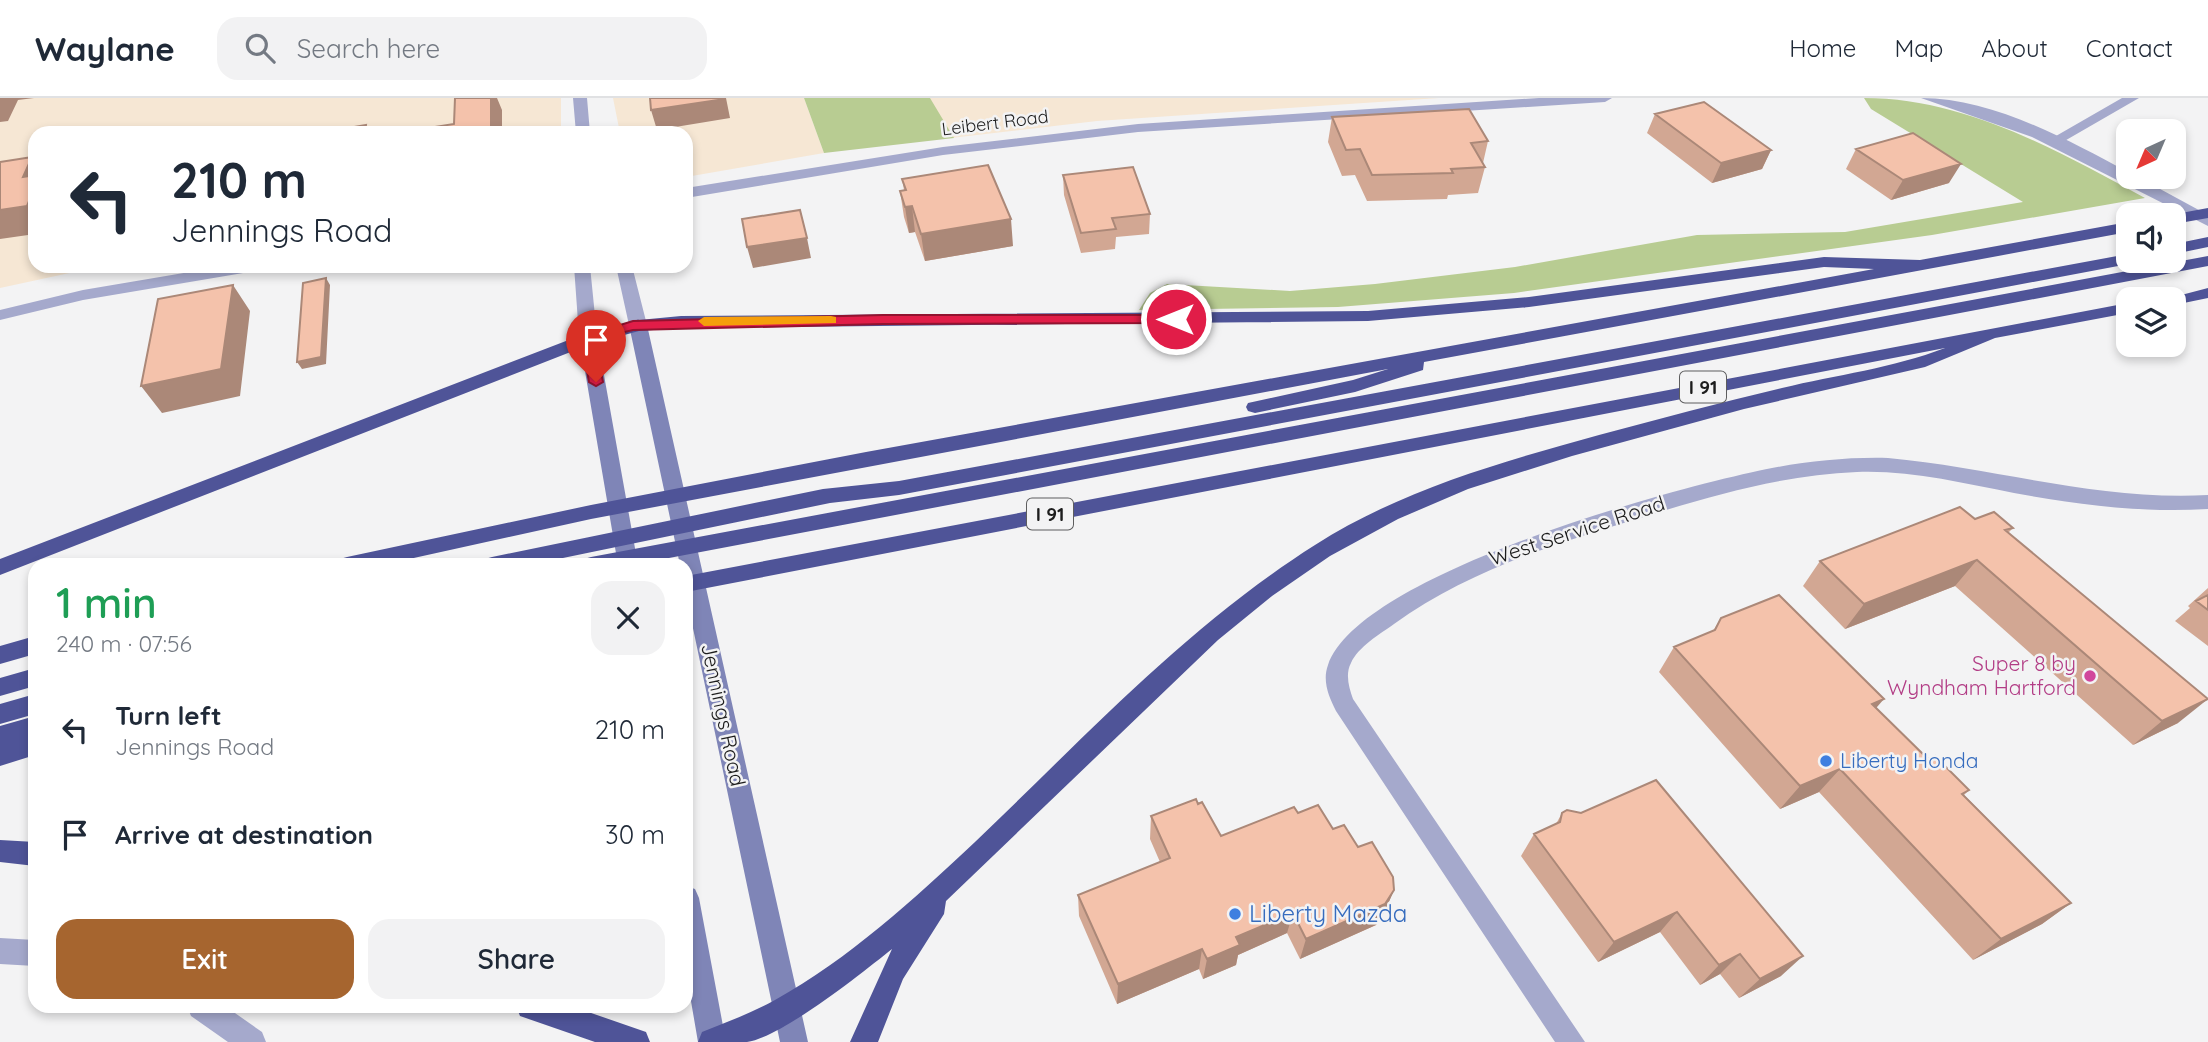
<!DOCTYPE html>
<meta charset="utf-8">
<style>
body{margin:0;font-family:Quicksand,sans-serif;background:#f2f2f3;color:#1f2937;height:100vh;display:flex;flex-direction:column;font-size:26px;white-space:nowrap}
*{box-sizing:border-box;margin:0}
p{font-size:23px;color:#747a83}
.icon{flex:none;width:38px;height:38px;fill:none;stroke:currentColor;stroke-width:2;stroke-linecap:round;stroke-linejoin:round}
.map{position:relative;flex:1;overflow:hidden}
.details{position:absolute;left:28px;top:460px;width:665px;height:455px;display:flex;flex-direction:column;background:#fff;border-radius:21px;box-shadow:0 4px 10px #0003}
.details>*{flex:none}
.top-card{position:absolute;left:28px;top:28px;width:665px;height:147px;border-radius:21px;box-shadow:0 4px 10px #0003;background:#fff;color:#1f2937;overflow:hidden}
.needle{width:46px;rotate:224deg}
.tools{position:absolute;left:2116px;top:21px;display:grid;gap:14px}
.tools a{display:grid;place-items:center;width:70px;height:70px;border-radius:14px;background:#fff;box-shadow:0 4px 10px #0003;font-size:35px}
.pin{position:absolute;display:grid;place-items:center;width:60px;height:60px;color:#fff;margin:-72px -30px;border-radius:50% 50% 50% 0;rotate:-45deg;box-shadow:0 0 7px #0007}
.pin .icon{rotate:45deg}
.me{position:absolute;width:77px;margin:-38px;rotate:270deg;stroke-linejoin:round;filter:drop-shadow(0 0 5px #0008)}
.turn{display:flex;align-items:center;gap:24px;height:147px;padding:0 28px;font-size:32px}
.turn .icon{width:91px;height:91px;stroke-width:2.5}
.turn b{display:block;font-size:49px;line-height:60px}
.round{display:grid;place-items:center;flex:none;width:74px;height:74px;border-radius:21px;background:#f2f2f3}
.headline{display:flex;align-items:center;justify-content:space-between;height:119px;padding:0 28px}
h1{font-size:42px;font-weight:600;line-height:52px;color:#1e9e55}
.button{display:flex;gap:14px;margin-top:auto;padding:14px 28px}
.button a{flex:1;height:80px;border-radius:21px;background:#a6652f;color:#fff;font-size:28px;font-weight:600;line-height:80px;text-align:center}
.button a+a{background:#f2f2f3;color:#1f2937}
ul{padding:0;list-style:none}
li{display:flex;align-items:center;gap:21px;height:105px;padding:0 28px}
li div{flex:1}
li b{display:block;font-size:26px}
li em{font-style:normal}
header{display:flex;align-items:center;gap:42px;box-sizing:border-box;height:98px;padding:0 35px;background:#fff;border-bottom:2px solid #e0e1e3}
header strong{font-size:33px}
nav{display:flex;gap:38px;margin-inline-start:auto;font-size:24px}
.search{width:490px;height:63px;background:#f2f2f3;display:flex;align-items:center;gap:18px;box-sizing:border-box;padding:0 24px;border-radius:21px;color:#747a83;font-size:26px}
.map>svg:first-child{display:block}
.industrial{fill:#f6e7d4}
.green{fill:#b8cc92}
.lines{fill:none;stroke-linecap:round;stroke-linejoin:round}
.minor{fill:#a5a9cc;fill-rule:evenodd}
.tertiary{fill:#a5a9cc;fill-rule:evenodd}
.secondary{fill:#7f85b7;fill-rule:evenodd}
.motorway{fill:#4f5498;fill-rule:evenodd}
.wall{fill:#d2a793}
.shaded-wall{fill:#ab8878}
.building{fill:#f4c2ab;stroke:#ab8878;stroke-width:2}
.route{fill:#e11d48;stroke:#92132f;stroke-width:2}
.slow{fill:#f59e0b}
.hotel-dot{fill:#d1479c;stroke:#f3f3f4;stroke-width:2.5}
.shop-dot{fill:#3f7fe0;stroke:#f3f3f4;stroke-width:2.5}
.labels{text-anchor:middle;stroke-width:5;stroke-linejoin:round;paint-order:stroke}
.far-street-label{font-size:18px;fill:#1d1d1d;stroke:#f3f3f4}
.shield{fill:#f3f3f4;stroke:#5d5d5e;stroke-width:2}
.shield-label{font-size:19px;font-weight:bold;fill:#1d1d1d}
.street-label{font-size:21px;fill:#1d1d1d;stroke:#f3f3f4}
.hotel-label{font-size:21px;fill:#b23c85;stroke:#f3f3f4;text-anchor:end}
.shop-label{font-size:21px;fill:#366cbe;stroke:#f3f3f4;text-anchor:start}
.near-shop-label{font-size:24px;fill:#366cbe;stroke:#f3f3f4;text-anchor:start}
</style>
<header>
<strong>Waylane</strong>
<div class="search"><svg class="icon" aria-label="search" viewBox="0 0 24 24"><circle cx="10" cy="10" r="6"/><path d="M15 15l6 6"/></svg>Search here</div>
<nav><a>Home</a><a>Map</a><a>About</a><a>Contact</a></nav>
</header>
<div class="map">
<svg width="2208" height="944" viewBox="0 0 2208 944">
<rect width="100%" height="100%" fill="#f3f3f4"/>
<path class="industrial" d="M0,0H561V35H35V168H102L0,190Z
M613,0H804L824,55L686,79V35H620Z
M928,0H1439L1097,23L951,40Z"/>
<path class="green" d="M804,0H930L954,40L824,55Z
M1864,0C1966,0 2058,53 2145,100L1932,137L1514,195L1338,209L1139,212L1150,195L1167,186L1290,193L1375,186L1515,169L1697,137L1845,134L2023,104L1871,11Z"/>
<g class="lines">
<path class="minor" d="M573,0H587L590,35H576Z
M2122,0H2139L2061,45L2056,46L2049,42Z
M225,168H263L255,173L83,202L0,222V212L83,192Z
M1888,360C1996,370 2098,403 2208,397V411C2142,415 2078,407 2014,395C1962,385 1910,372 1857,374C1782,377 1711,398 1640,420C1554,446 1468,473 1394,526C1380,536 1358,549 1351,565C1345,576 1349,590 1353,601L1585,944H1555L1336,613C1329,599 1322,583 1328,567C1359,475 1680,388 1772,370C1810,363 1849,359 1888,360Z"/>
<path class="tertiary" d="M1539,0H1612L1605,4L1138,34L943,57L686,100V90L943,49L1138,26Z
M1921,0C1992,0 2066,41 2128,74V79H2138L2208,117V128L2032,39Z
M574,168H590L597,238L588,244L579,238Z
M616,168H632L647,227L644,231L638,233L629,227Z
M0,840L35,842V868L0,866Z
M187,908H225L262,934L266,944H228L191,918Z"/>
<path class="secondary" d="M638,221L647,227L808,944H780L686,497V467H680L629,227Z
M588,232L597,238L638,467H618L579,238Z
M686,788L695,791L699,800L726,944H698L686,874Z"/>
<path class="motorway" d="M2208,110V120L2174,126V117H2170Z
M2128,124V134L1424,264L1423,272L1355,294L1255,315L1248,313L1246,309L1248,305L1353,282L1388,271L591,421L382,467H337L340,461L347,459L591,407L866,354L1874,171L1824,169L1529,209L1368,223L681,230L639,233L591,246L0,477V461L579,238L639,222L681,218L1368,213L1529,199L1824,159L1920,162Z
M2208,139V149L2174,156V146Z
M2128,156V163L2134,165L899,397L830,405L529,467H482L485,461L492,459L823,391L899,383Z
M2208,158V168L632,467H581L584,461L591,459Z
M2208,190V200L2174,207V201H2166Z
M2128,205V215L1995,240L1925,269L1744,311L1572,358L1468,391L1398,421L1330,458L1272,498L1218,542L946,803L944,816L903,881L878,944H850L892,851C862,875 782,939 747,944C731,944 714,944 698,944L702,934C727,924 752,915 775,902C849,861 914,801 975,744C1084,640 1187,528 1315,447C1401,392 1501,364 1599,337C1660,321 1721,304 1782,290C1836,277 1893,270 1945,250L686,494V478Z
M35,538V556L0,566V548Z
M35,570V588L0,598V580Z
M35,596V616L0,626V606Z
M35,618V657L0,668V628Z
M0,742L35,744V768L0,764Z
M516,908H571L646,934L650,944H595L520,918Z"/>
</g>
<path class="wall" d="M1655,16L1771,52L1762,71L1712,85L1647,35Z
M1332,19L1488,43L1483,65L1485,69L1478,95L1448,97L1447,101L1367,103L1355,77L1342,78L1328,44Z
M1856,51L1949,85L1891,102L1846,71Z
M1063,77L1150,116L1149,136L1116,139L1115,151L1081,155L1064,97Z
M902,81L1013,148L925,163L915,134L909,135L904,119L900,93L904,92Z
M1975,421L2013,430L2008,435L2178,625L2133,647L1955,488L1845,531L1803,488L1820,463Z
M2208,490V548L2175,523L2190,510L2188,508Z
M1721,520L1876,610L1928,661L1969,692L1964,697L2071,805L2042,826L1973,862L1819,694L1780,711L1659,574L1674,549L1713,533Z
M1198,706L1221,738L1298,715L1333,731L1358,749L1394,792L1385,813L1376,827L1300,861L1287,835L1238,857L1236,867L1203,881L1199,871L1117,906L1079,818L1078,797L1160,764L1150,741L1151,718Z
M1562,715L1781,878L1739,900L1720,876L1700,887L1660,834L1598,864L1521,758L1534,736L1556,726Z"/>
<path class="shaded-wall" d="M0,0H34L18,2L8,23L0,24Z
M491,0H497L502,12V35H491Z
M726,0L730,20L657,32L651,12Z
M1771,52L1762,71L1712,85L1721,65Z
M32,59L35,63V136L0,141V112L23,79Z
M1961,66L1949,85L1891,102L1903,82Z
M912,108L915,134L909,135L905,109Z
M1011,121L1013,148L925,163L921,136Z
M807,140L811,160L753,170L747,149Z
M326,180L330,187L326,266L302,271L297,264Z
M233,187L250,213L240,298L162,315L141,288Z
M1977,462L1955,488L1845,531L1864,506Z
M1884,601L1863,625L1872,606Z
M2208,601L2178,625L2133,647L2162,623Z
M1840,671L1819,694L1780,711L1800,688Z
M1394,792L1385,813L1376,827L1300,861L1306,841Z
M2071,805L2042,826L1973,862L2001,841Z
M1677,814L1660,834L1598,864L1614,844Z
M1293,815L1287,835L1238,857L1236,867L1203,881L1207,861L1236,839Z
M1202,851L1199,871L1117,906L1118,886Z
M1740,856L1720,876L1700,887L1719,867Z
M1803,858L1781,878L1739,900L1760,881Z"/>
<path class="building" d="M455,0H491V35H397L454,26Z
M650,0H725V1L651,12Z
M1704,4L1771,52L1721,65L1655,16Z
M1469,11L1488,43L1471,45L1485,69L1451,71L1453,75L1372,77L1360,51L1346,52L1332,19Z
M366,27L365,35H342V31Z
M1913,35L1961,66L1903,82L1856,51Z
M32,59L23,79L35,77V89L27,108L0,112V64Z
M988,67L1011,121L921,136L912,108L905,109L900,93L906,92L902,81Z
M1133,69L1150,116L1112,120L1116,131L1081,135L1063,77Z
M800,112L807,140L747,149L742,121Z
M326,180L321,259L297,264L303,185Z
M233,187L221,271L141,288L158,201Z
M1960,409L1975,421L1994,414L2013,430L2005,432L2208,601L2162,623L1977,462L1864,506L1820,463Z
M1779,497L1884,601L1872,606L1928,661L1935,658L1969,692L1962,696L2071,805L2001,841L1840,671L1800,688L1674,549L1715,532L1721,520Z
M2208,497V512L2196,503Z
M1656,682L1803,858L1760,881L1740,856L1719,867L1677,814L1614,844L1534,736L1560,724L1562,715L1567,712L1581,715Z
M1196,701L1198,706L1202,704L1221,738L1294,709L1298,715L1318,707L1333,731L1344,727L1358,749L1372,744L1393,779L1394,792L1385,806L1306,841L1293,815L1236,839L1240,847L1207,861L1202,851L1118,886L1078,797L1170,760L1151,718Z"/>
<path class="route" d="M883,217H1176L1182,221L1176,225L883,226L633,232L595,241L603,284L596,288L589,284L581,239L633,223Z"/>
<path class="slow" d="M831,218L836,219V225L704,228L698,223L704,219Z"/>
<circle class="hotel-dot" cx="2090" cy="578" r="7"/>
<g class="shop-dot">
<circle cx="1826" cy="663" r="7"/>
<circle cx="1235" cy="816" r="7"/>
</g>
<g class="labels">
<g class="far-street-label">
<text transform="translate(995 25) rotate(-7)" y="6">Leibert Road</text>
</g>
<g class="shield">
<rect x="1680" y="273.5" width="46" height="31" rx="5"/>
<rect x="1027" y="400.5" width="46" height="31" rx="5"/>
</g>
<g class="shield-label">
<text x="1703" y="296">I 91</text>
<text x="1050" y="423">I 91</text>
</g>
<g class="street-label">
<text transform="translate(1577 433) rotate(-18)" y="7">West Service Road</text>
<text transform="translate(723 617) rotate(78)" y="7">Jennings Road</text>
</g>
<g class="hotel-label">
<text x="2076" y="573">Super 8 by<tspan x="2076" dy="24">Wyndham Hartford</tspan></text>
</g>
<g class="shop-label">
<text x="1840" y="670">Liberty Honda</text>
</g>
<g class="near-shop-label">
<text x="1249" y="824">Liberty Mazda</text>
</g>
</g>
</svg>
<div class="tools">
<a><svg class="needle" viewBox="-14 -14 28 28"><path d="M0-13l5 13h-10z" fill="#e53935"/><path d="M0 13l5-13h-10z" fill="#747a83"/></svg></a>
<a><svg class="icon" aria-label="sound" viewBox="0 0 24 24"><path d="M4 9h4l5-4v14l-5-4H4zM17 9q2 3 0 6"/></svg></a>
<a><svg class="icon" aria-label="layers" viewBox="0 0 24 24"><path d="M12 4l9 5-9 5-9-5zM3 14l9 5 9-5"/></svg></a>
</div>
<div class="pin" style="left:596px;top:284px;background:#d93025"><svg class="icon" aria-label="arrive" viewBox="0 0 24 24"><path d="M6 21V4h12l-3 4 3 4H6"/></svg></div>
<svg class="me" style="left:1176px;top:221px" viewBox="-20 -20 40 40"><circle r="17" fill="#e11d48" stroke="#fff" stroke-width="3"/><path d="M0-11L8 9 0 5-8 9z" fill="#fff"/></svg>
<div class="top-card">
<div class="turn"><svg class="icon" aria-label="left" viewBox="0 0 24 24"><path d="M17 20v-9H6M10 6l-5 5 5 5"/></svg><div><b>210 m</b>Jennings Road</div></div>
</div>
<section class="details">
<div class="headline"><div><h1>1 min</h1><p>240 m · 07:56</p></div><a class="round"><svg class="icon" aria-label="close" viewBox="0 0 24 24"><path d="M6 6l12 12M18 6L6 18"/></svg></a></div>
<ul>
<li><svg class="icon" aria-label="left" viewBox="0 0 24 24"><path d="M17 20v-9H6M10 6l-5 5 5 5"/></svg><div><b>Turn left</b><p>Jennings Road</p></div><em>210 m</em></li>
<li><svg class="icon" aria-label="arrive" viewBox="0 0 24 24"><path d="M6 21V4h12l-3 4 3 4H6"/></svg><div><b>Arrive at destination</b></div><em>30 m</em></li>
</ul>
<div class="button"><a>Exit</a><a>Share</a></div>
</section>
</div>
